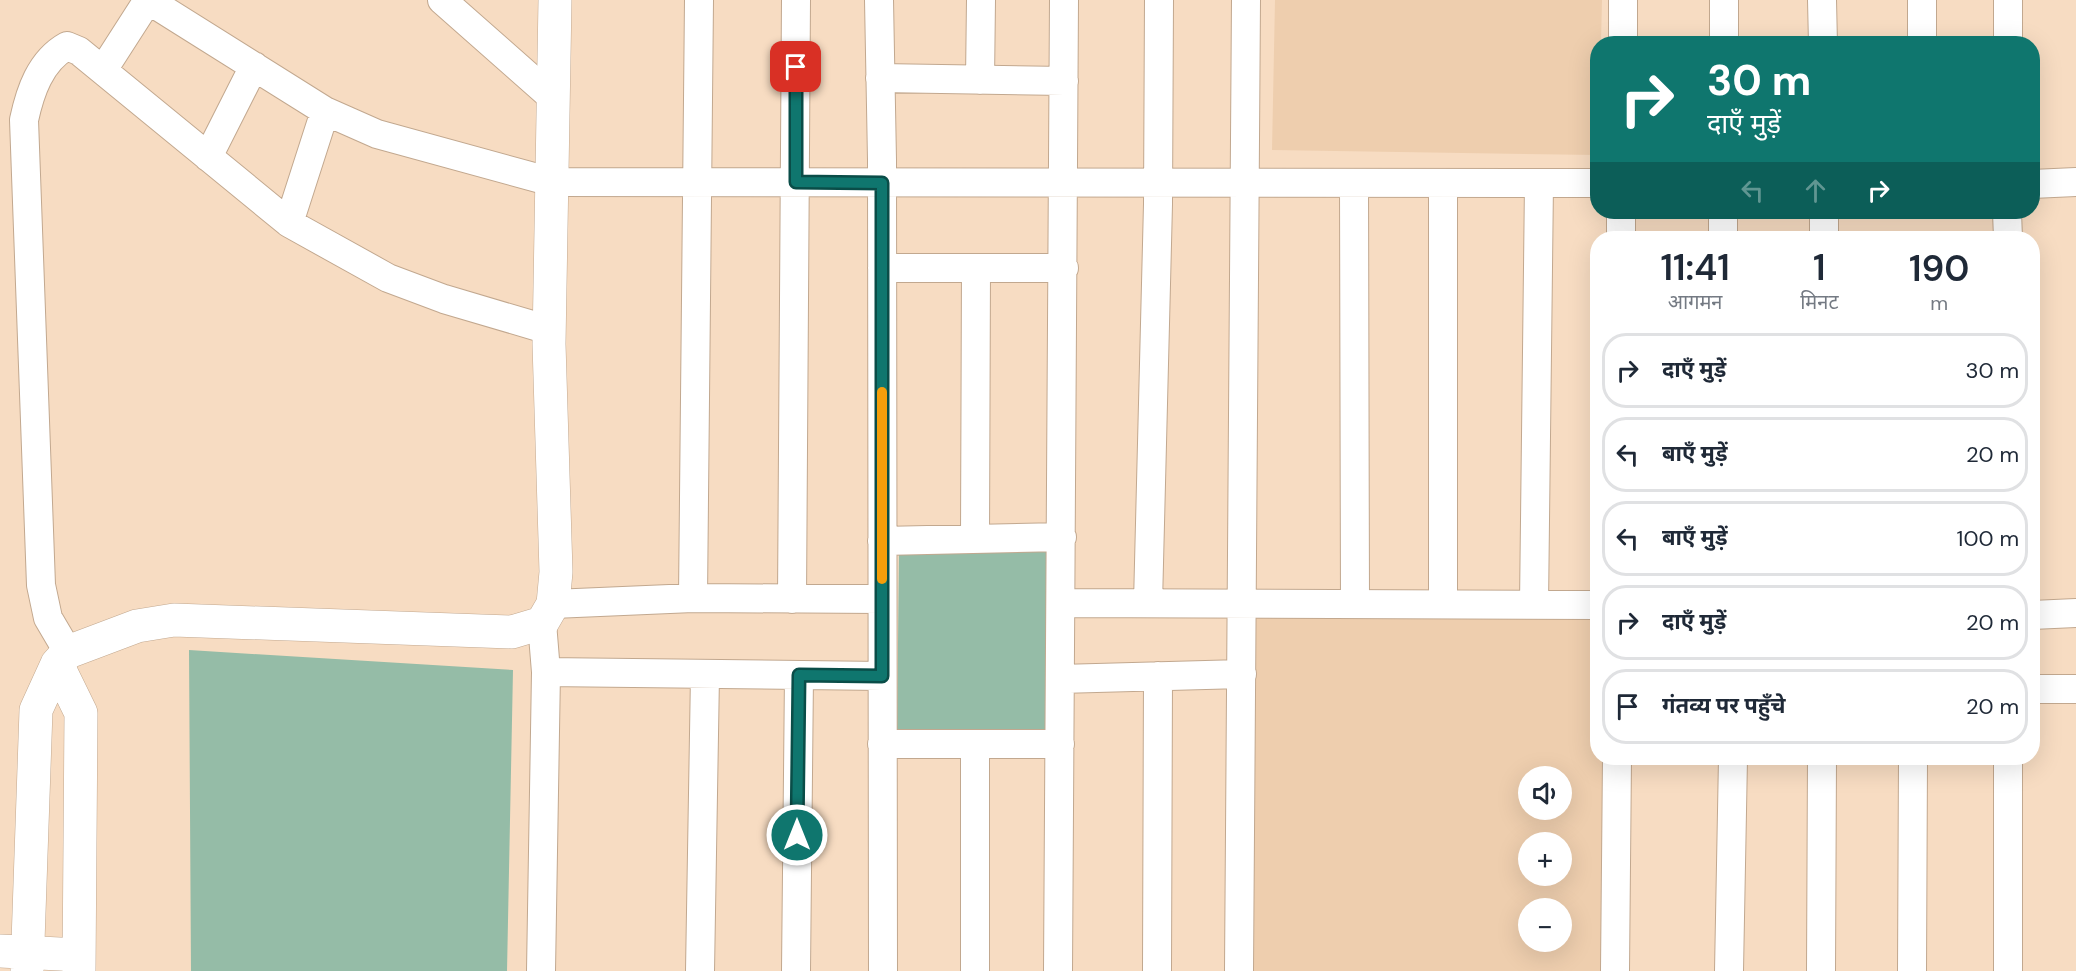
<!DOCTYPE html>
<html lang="hi">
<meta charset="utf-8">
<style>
body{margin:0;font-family:"DM Sans","Noto Sans Devanagari",sans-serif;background:#f2f2f3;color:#1f2937;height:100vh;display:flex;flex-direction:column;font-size:22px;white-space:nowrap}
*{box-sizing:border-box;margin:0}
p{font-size:20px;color:#747a83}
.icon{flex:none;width:33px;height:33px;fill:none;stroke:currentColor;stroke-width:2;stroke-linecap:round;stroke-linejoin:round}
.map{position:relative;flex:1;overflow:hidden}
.sheet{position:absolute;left:1590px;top:231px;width:450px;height:534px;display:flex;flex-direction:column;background:#fff;border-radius:24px;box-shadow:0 6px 24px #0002}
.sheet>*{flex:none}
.banner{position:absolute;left:1590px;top:36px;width:450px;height:183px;border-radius:24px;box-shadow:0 6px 24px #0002;background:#0f766e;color:#fff;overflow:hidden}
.buttons{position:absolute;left:1518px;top:766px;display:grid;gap:12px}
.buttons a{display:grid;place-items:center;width:54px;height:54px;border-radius:50%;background:#fff;box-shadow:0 6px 24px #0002;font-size:30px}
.pin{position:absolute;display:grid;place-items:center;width:51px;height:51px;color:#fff;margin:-26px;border-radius:12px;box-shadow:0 3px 9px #0006}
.me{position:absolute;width:66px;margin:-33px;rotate:0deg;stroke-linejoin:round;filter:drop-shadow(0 0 4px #0008)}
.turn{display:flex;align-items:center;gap:21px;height:126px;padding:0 18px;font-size:27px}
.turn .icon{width:78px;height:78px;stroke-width:2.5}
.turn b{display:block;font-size:42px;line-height:51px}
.lanes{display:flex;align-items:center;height:57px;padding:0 18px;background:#0003;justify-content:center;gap:30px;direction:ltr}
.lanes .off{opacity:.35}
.eta{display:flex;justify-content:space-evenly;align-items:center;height:102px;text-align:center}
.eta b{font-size:36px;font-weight:600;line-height:42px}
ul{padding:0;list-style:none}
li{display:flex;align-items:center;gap:18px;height:75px;margin:0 12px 9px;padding:0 6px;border:3px solid #e0e1e3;border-radius:24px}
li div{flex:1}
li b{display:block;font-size:22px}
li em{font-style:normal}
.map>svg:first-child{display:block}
.built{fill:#eeceae;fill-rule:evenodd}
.green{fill:#95bca7}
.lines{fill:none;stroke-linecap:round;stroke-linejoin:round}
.street-casing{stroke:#c2a88f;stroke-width:30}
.secondary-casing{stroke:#c2a88f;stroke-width:34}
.street{stroke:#fff;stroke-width:28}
.secondary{stroke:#fff;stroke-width:33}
.route-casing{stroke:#0a4d48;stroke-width:15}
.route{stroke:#0f766e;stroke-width:10}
.slow{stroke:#f59e0b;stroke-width:10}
</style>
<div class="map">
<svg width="2076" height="971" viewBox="0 0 2076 971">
<rect width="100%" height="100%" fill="#f7dcc2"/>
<path class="built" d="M1275,0H1602L1601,43L1598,44L1597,155L1272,150Z
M1250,611L1597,612L1598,758H1604L1601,971H1251ZM1528,777H1562V810H1528ZM1528,843H1562V876H1528ZM1528,909H1562V942H1528Z"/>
<path class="green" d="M899,547L1054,548L1053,738H897Z
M189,650L513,670L507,971H191Z"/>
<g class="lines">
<g class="street-casing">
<path id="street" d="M148,0L325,111
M442,0L553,98
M879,0L882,160L883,971
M1822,0L1823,44
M1623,44V0
M1724,44V0
M1922,44V0
M2008,44V0
M103,70L148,0
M880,78L1064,81
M980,80L981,0
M208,157L254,66
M1354,183L1355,604
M1443,183V604
M2032,184L2076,182
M2007,212L2008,238
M289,223L325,111L377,134L552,182L1598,183
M1621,238V212
M1723,238V212
M1824,238V212
M882,268H1064
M975,539L976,268
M882,541L1062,537
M693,598L699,0
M792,599L796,0
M1061,603L1598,605
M1148,603L1158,204L1159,0
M553,604L693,598L882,599
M1534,605L1539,183
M2032,615L2076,613
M68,652L48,618L41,585L24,120C30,92 40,61 67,46L79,51L289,223L388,278L444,299L549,330
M546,672L882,676
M1060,679L1242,674
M2032,689H2076
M882,744H1060
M975,744V971
M541,971L546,672L542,623
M700,971L705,675
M796,971L799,675
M1058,971L1064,0
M1157,971L1158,676
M1239,971L1246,0
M1615,971L1617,758
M1729,971L1733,758
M1821,971L1822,758
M1912,971L1913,758
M2008,971V758"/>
</g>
<g class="secondary-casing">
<path id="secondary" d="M57,664L81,713L79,971
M0,951L79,955
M27,971L36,710L57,664L68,652L137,626L174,620L512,632L542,623L553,604L556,572L549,344L555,0"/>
</g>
<use href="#street" class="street"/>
<use href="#secondary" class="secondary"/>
</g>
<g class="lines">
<g class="route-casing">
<path id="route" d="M796,67V182L882,183V676L799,675L797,835"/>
</g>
<use href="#route" class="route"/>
<path class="slow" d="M882,392V579"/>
</g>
</svg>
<div class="buttons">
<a><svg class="icon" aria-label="sound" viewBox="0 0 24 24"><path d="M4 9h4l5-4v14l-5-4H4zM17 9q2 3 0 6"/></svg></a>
<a>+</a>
<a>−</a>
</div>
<div class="pin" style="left:796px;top:67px;background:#d93025"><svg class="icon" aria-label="arrive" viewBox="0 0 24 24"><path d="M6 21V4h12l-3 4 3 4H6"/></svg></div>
<svg class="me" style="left:797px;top:835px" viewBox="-20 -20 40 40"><circle r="17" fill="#0f766e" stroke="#fff" stroke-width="3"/><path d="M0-11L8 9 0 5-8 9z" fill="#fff"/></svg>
<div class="banner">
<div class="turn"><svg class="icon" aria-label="right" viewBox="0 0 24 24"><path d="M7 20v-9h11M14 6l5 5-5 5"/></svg><div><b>30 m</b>दाएँ मुड़ें</div></div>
<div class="lanes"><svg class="icon off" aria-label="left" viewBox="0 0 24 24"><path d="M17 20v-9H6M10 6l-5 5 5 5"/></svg><svg class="icon off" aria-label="ahead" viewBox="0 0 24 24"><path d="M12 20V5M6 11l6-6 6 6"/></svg><svg class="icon" aria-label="right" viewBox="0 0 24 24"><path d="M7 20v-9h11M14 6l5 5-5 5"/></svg></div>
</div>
<section class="sheet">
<div class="eta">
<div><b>11:41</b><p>आगमन</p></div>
<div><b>1</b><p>मिनट</p></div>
<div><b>190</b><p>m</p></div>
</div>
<ul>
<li><svg class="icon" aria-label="right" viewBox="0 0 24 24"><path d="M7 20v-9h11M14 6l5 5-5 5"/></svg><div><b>दाएँ मुड़ें</b></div><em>30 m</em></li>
<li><svg class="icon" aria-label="left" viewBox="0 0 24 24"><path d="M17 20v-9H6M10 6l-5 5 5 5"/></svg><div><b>बाएँ मुड़ें</b></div><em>20 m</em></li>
<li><svg class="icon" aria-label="left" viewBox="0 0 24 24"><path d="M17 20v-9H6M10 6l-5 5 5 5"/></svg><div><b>बाएँ मुड़ें</b></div><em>100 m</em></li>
<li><svg class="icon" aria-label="right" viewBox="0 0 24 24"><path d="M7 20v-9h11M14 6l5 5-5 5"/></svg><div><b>दाएँ मुड़ें</b></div><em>20 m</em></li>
<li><svg class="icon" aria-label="arrive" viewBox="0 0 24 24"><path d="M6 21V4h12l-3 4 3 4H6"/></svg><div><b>गंतव्य पर पहुँचे</b></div><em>20 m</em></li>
</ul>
</section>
</div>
